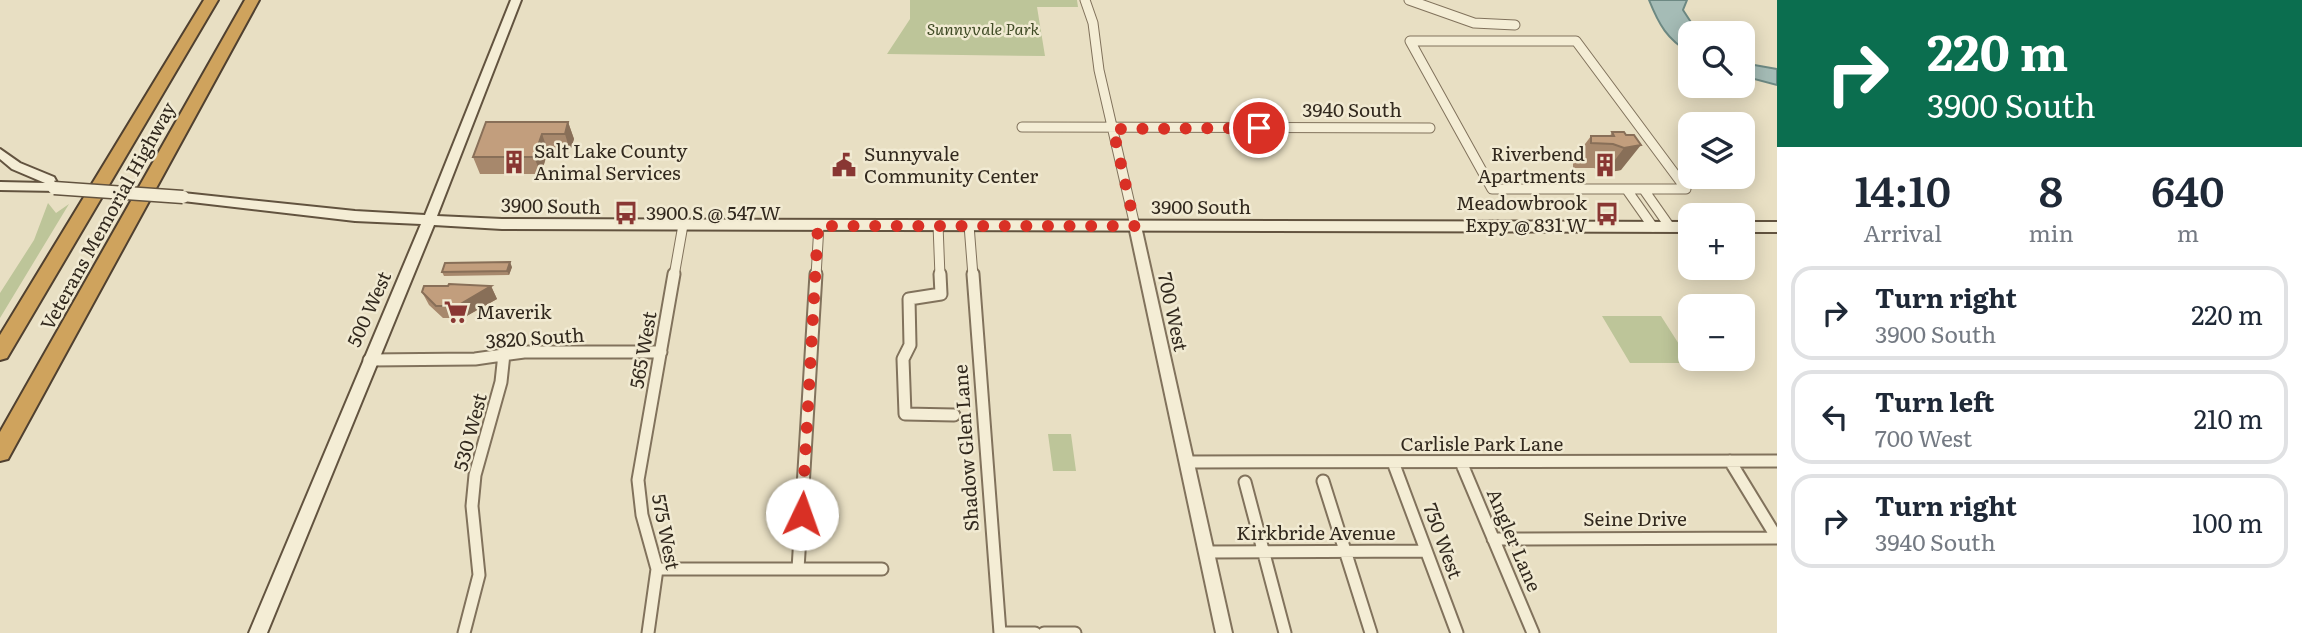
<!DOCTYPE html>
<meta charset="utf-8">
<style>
body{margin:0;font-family:Literata,serif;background:#f6f6f7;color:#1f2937;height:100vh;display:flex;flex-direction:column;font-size:26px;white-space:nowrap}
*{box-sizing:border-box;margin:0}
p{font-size:23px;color:#747a83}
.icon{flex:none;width:38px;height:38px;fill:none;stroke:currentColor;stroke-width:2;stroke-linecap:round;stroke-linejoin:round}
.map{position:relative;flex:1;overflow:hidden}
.panel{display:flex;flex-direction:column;background:#fff;width:525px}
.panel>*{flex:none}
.banner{background:#0b6e4f;color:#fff;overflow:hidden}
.tools{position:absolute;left:1678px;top:21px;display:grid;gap:14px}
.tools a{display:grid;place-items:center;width:77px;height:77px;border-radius:14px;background:#fff;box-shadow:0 4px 18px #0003;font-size:35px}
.pin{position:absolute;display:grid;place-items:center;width:60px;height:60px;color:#fff;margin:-30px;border:4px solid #fff;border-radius:50%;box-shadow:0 2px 7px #0007}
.me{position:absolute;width:77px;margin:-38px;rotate:3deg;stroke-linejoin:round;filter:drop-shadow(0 0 5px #0008)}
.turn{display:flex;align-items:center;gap:24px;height:147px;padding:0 35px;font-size:32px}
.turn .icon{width:91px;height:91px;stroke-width:2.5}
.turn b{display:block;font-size:49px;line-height:60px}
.eta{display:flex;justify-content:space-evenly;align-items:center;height:119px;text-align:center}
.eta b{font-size:42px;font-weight:600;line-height:49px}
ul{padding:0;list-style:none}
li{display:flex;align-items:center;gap:21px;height:94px;margin:0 14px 10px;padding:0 21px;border:4px solid #e0e1e3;border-radius:21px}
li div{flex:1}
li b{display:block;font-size:26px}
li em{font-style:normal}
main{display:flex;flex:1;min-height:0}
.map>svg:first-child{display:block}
.green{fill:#bdc599}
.water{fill:#a5bcb6;stroke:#6d8983;stroke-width:2}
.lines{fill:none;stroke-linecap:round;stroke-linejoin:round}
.minor-far1-casing{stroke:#81725c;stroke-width:11}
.minor-casing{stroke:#81725c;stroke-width:15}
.tertiary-casing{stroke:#81725c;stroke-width:4}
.secondary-casing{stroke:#62533f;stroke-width:4}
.motorway-casing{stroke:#4f4030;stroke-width:4}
.minor-far1{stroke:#f4edd5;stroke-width:9}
.minor{stroke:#f4edd5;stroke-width:11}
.tertiary{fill:#f4edd5;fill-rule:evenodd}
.secondary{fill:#f4edd5;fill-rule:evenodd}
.motorway{fill:#cfa35d;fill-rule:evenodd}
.secondary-bridge-casing{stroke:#62533f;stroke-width:15;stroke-linecap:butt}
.secondary-bridge{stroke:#f4edd5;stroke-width:12}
.wall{fill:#a7886c}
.shaded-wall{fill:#886f58}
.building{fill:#c29e7d;stroke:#886f58;stroke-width:2}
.route{stroke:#d93025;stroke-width:12;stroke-dasharray:0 21.6}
.labels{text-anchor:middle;stroke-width:5;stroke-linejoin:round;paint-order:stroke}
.far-park-label{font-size:16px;font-style:italic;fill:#414c27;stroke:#f1ead2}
.street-label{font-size:19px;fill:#32291e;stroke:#f1ead2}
.poi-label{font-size:19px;fill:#32291e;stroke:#f1ead2;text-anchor:start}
</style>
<main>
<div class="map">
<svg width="1777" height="633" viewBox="0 0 1777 633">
<rect width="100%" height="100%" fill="#e8dfc3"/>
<path class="green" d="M910,0H1077L1078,7H1037L1045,56L887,54L910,19Z
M48,203L56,213L69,204L0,318V293L34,240Z
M1602,316H1661L1691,363H1630Z
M1071,434L1076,471H1053L1048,434Z"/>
<path class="water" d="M1649,0H1687L1683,10L1698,33H1690V53C1667,39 1659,25 1649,0Z
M1743,63L1777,69V85L1743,76Z"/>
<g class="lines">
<g class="minor-far1-casing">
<path id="minor-far1" d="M1085,0L1093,23L1099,70L1135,226
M1409,0L1474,23L1515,25
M1410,41H1576L1686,189H1492Z
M1022,127L1430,128
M1627,190L1653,227
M1644,190L1670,227
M938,225L940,276
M969,225L973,276
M674,276L683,225
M816,276L819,225"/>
</g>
<g class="minor-casing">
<path id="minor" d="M940,274L941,294L909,299L910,345L903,359L905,414L954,415
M973,274L1000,633H1035
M369,360L475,359L524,352H661
M1730,461L1777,538
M1187,462L1777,461
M1393,462L1457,633
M1461,462L1533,633
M1323,481L1371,633
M1245,482L1285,633
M1493,539L1777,538
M1206,552L1426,551
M657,569H882
M798,569L816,274
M464,633L479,575L472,506L475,475L501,382L504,354
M648,633L657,569L642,515L638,480L674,274
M1044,633H1075"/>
</g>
<g class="tertiary-casing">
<path id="tertiary" d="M1135,222L1141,226L1232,633H1216L1129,226Z"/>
</g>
<g class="secondary-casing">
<path id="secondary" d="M511,0H521L437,216L502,219L1690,222V232L502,229L434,225L267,633H249L421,224L355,221L183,201L177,197L183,193L355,211L425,215Z
M0,149L20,163L54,177L60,188L58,191L0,190V182L45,183L12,169L0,159Z
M1743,222H1777V232H1743Z"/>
</g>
<g class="motorway-casing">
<path id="motorway" d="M204,0H218L7,358L0,360V335Z
M245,0H259L8,459L0,461V432Z"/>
</g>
<use href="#minor-far1" class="minor-far1"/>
<use href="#minor" class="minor"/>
<use href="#tertiary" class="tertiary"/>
<use href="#secondary" class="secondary"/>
<use href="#motorway" class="motorway"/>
<g class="secondary-bridge-casing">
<path id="secondary-bridge" d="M54,188L183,197"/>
</g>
<use href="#secondary-bridge" class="secondary-bridge"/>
</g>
<path class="wall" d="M568,122L574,139L570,151H548L541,174H480L473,157Z
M1612,132L1626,135L1621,170L1605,173L1594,168H1573V160L1591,136H1610Z
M512,267L509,275L444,276L442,272Z
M491,286L497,299L463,318H443L429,305L422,292Z"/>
<path class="shaded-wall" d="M568,122L574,139L570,151L565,134Z
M542,134L548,151L541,174L534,157Z
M1641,145L1621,170L1605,173L1624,148Z
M510,262L512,267L509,275L507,271Z
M491,286L497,299L463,318L457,306Z"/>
<path class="building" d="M486,122H568L565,134H542L534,157H473Z
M1612,132H1624L1626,135H1634L1641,145L1624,148L1613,144L1591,143V136H1614Z
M510,262L507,271L442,272L445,263Z
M449,284L491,286L457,306H436L422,292L424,286H448Z"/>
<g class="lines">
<path class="route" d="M802,514L818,226H1135L1113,129L1259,128"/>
</g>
<defs>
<g id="building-bare" transform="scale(1.89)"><path d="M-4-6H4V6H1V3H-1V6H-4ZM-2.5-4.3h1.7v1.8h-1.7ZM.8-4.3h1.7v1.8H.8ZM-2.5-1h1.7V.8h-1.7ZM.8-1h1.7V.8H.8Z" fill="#893733" stroke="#f1ead2" stroke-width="2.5" paint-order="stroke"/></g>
<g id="civic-bare" transform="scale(1.89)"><path d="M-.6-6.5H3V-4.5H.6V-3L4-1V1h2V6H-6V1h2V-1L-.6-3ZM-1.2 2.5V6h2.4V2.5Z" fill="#893733" stroke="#f1ead2" stroke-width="2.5" paint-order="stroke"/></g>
<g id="bus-bare" transform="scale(1.89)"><path d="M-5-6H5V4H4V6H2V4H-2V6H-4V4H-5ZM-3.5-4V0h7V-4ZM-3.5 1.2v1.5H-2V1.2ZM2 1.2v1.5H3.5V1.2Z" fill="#893733" stroke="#f1ead2" stroke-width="2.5" paint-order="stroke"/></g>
<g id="supermarket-bare" transform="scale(1.89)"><path d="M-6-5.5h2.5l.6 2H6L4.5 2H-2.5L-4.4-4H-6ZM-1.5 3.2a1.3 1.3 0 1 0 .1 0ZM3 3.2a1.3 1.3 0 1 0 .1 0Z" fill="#893733" stroke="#f1ead2" stroke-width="2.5" paint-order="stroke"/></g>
</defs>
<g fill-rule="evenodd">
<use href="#building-bare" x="514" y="162"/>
<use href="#civic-bare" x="844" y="165"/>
<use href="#building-bare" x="1605" y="165"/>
<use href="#bus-bare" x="626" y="213"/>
<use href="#bus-bare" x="1607" y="214"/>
<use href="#supermarket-bare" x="456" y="312"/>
</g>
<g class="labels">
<g class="far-park-label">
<text x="983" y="35">Sunnyvale Park</text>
</g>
<g class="street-label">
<text x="1352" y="117">3940 South</text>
<text transform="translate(551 206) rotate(1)" y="7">3900 South</text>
<text x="1201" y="214">3900 South</text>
<text transform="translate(108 216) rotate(-61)" y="7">Veterans Memorial Highway</text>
<text transform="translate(369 309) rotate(-66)" y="7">500 West</text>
<text transform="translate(1173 312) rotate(78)" y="7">700 West</text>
<text transform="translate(535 338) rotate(-4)" y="7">3820 South</text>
<text transform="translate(643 350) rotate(-80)" y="7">565 West</text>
<text transform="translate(470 432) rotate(-75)" y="7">530 West</text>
<text x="1482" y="451">Carlisle Park Lane</text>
<text transform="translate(966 448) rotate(-94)" y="7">Shadow Glen Lane</text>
<text x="1635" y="526">Seine Drive</text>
<text transform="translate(666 532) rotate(79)" y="7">575 West</text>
<text x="1316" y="540">Kirkbride Avenue</text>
<text transform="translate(1514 540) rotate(67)" y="7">Angler Lane</text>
<text transform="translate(1443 541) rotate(70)" y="7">750 West</text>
</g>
<g class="poi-label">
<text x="534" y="158">Salt Lake County<tspan x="534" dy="22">Animal Services</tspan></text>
<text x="864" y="161">Sunnyvale<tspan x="864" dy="22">Community Center</tspan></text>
<text x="1585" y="161" text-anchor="end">Riverbend<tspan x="1585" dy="22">Apartments</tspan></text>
<text x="1587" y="210" text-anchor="end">Meadowbrook<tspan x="1587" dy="22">Expy @ 831 W</tspan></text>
<text x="646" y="220">3900 S @ 547 W</text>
<text x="476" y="319">Maverik</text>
</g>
</g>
</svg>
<div class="tools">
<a><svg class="icon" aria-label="search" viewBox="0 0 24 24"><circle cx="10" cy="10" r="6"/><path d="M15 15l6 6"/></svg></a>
<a><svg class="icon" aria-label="layers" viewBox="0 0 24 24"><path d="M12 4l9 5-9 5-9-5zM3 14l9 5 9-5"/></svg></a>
<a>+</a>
<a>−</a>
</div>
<div class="pin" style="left:1259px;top:128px;background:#d93025"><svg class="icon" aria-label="arrive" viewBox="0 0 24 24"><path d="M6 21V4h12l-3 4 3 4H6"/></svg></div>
<svg class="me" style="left:802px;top:514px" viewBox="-20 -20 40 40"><circle r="19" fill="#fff"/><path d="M0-13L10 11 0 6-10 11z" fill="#d93025"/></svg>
</div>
<section class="panel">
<div class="banner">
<div class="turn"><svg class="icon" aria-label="right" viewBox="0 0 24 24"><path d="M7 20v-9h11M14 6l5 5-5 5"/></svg><div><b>220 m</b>3900 South</div></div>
</div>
<div class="eta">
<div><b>14:10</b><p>Arrival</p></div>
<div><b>8</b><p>min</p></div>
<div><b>640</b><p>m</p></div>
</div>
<ul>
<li><svg class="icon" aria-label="right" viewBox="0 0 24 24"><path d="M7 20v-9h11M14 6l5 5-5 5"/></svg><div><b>Turn right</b><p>3900 South</p></div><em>220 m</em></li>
<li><svg class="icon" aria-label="left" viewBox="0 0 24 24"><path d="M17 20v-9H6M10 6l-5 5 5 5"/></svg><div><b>Turn left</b><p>700 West</p></div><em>210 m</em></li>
<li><svg class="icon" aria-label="right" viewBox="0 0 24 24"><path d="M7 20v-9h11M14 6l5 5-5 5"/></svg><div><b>Turn right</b><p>3940 South</p></div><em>100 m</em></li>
</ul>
</section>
</main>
